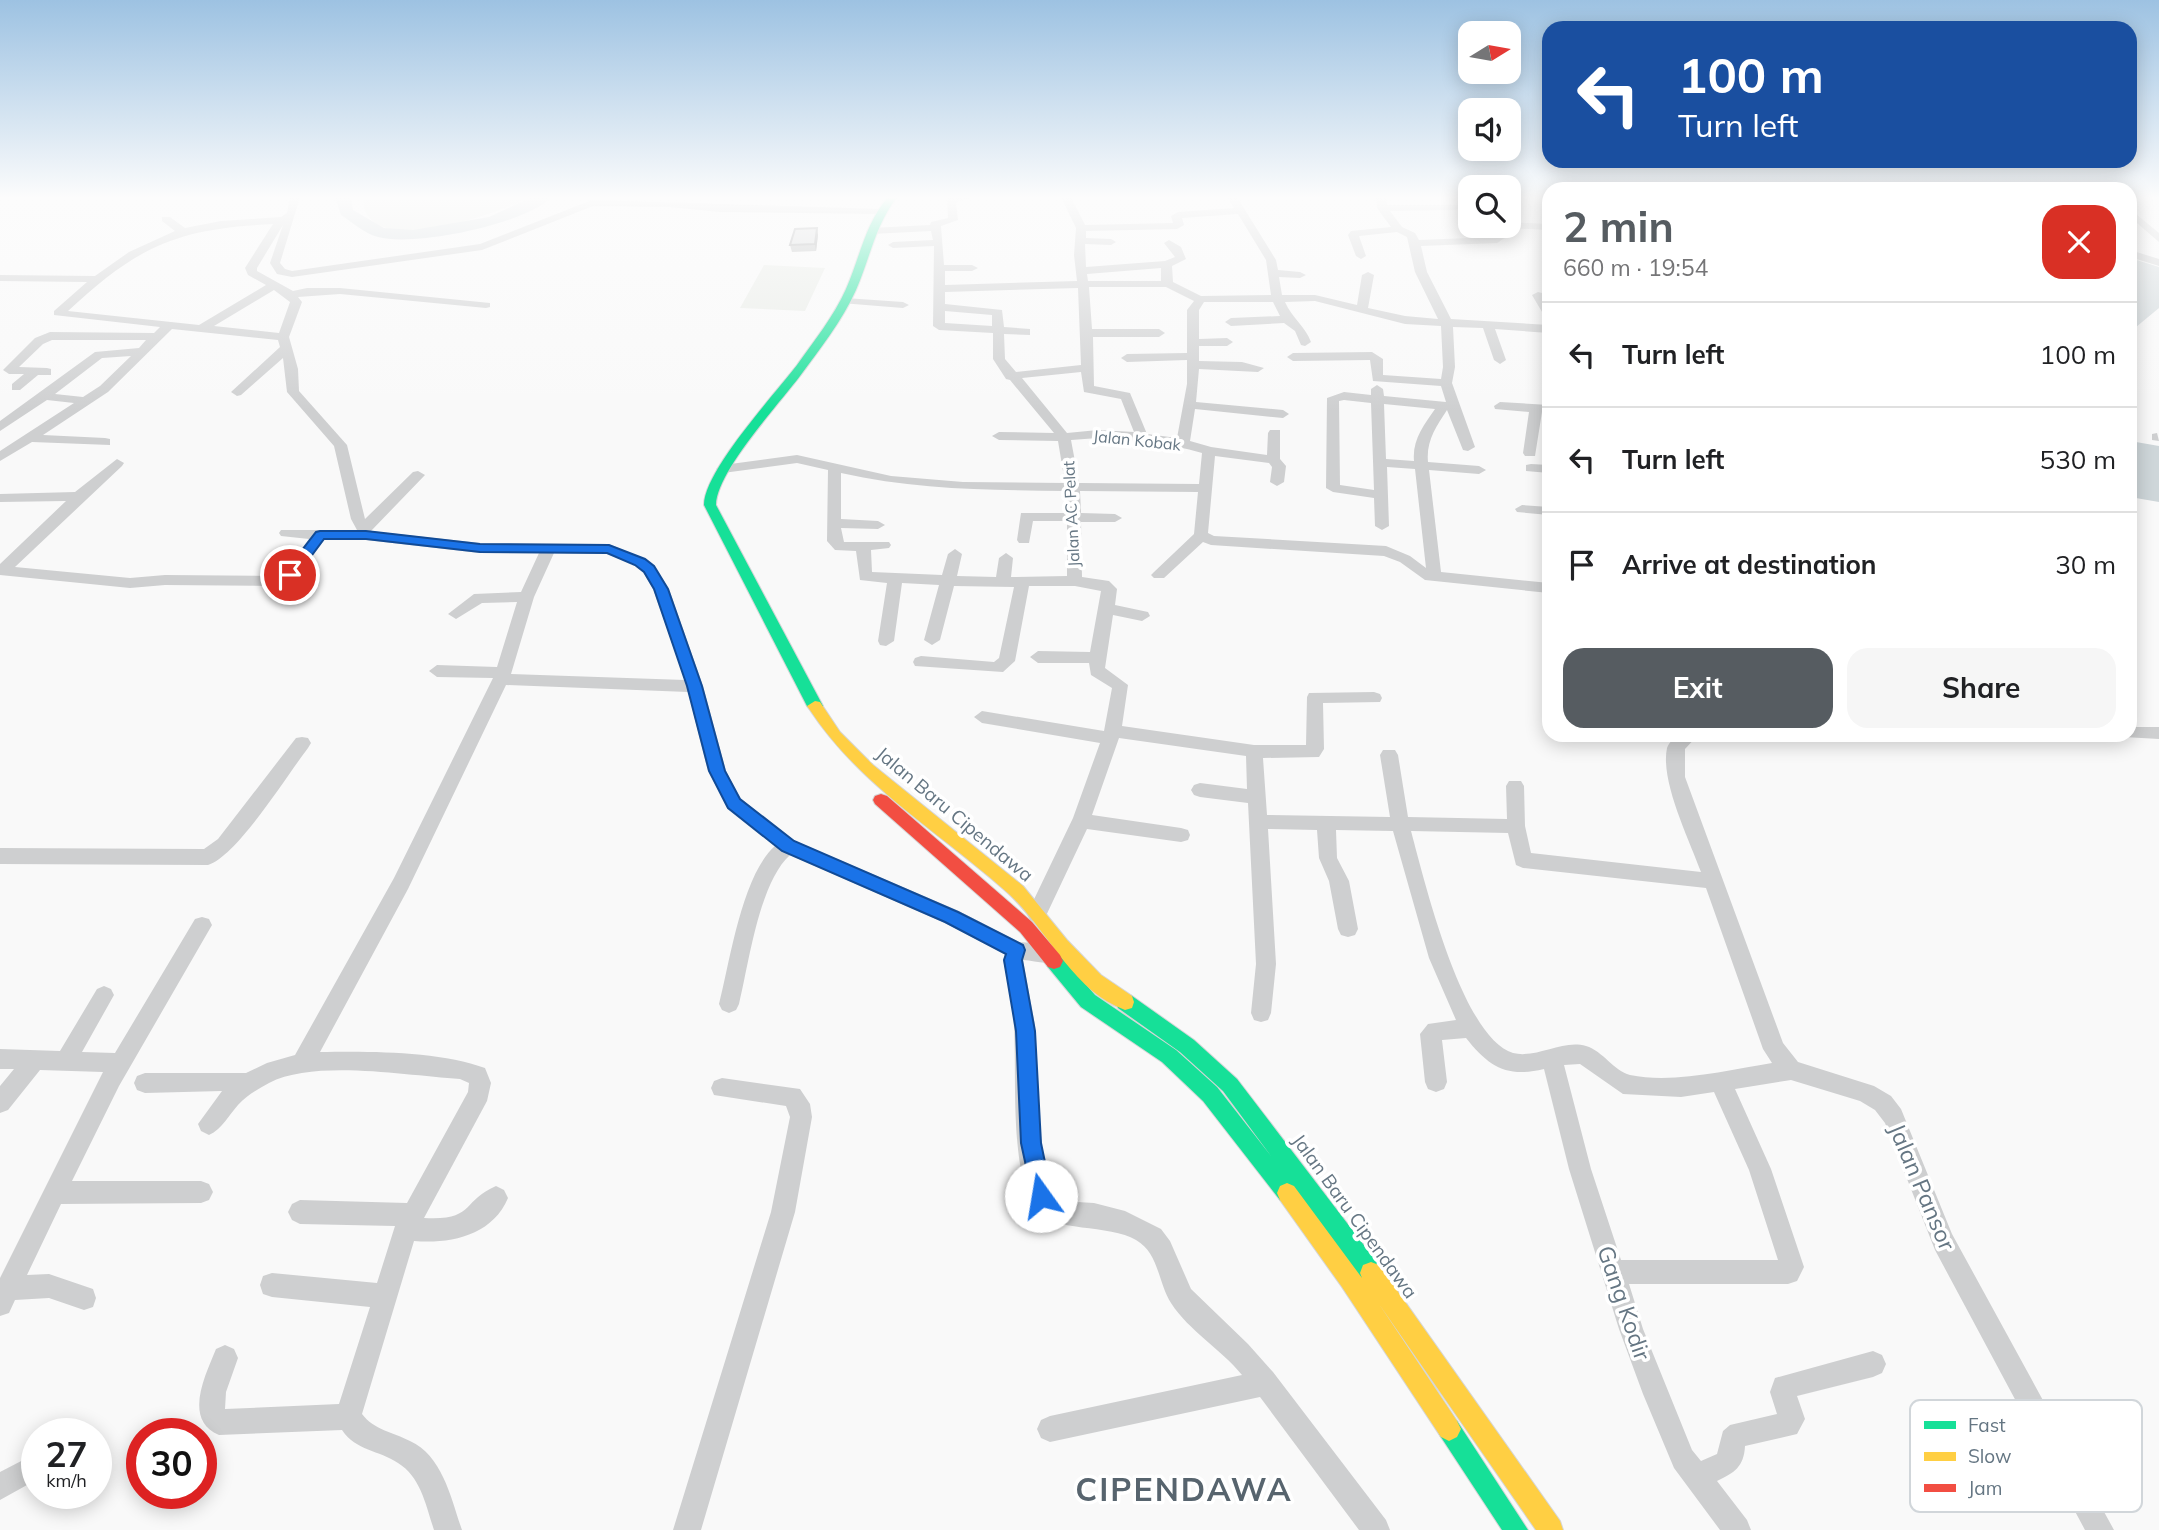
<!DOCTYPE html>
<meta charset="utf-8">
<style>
body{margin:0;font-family:Mulish,sans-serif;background:#f6f6f6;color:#202124;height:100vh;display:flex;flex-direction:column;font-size:26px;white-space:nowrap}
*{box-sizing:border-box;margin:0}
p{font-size:23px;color:#757577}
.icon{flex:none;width:38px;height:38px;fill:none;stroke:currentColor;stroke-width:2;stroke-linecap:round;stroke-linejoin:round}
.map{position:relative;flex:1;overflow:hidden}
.sheet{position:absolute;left:1542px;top:182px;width:595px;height:560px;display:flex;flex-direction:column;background:#fff;border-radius:21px;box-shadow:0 4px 18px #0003}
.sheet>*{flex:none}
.hud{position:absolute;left:1542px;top:21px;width:595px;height:147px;border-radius:21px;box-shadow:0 4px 18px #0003;background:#1a4fa0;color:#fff;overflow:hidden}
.needle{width:46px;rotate:79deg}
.tools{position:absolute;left:1458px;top:21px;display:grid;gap:14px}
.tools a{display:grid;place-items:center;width:63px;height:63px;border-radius:14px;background:#fff;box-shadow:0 4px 18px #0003;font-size:35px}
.speed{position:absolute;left:21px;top:1418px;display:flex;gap:14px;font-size:35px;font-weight:700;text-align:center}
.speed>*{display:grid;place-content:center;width:91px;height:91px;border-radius:50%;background:#fff;box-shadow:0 4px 18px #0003;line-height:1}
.speed small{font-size:18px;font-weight:400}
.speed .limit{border:10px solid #d22;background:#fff;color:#111}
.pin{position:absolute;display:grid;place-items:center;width:60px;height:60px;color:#fff;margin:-30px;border:4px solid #fff;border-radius:50%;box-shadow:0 2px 7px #0007}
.me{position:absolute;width:77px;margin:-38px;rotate:347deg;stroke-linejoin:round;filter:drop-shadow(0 0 5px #0008)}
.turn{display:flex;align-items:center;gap:24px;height:147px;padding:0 21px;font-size:32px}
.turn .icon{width:91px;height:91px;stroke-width:2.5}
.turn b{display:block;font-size:49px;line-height:60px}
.round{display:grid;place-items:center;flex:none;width:74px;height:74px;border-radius:21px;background:#f6f6f6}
.summary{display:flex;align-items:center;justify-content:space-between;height:119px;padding:0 21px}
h1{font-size:42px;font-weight:700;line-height:52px;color:#565c61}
.cta{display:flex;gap:14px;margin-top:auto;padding:14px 21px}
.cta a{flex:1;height:80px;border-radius:21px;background:#565c61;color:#fff;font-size:28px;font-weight:700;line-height:80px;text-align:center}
.cta a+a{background:#f6f6f6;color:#202124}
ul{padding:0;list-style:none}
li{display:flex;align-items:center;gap:21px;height:105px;padding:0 21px;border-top:2px solid #e0e0e0}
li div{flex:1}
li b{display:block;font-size:26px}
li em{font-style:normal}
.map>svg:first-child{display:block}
.green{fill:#e8ebe6}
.water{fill:#ced6d9}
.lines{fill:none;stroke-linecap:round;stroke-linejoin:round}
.river{fill:#ced6d9;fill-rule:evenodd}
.fast-casing{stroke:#d5d6d7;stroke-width:2}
.slow-casing{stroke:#d5d6d7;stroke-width:2}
.jam-casing{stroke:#d5d6d7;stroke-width:2}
.street{fill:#cecfd0;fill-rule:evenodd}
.fast{fill:#16e098;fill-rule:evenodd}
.slow{fill:#ffcf43;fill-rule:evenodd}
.jam{fill:#f24e42;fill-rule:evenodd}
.wall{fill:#b3b5b5}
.shaded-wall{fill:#929394}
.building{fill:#d0d2d3;stroke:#929394;stroke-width:2}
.route{fill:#1a73e8;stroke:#114b97;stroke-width:2}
.labels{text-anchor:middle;stroke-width:7;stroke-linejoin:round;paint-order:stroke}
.far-street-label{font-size:16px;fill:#657683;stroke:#fff}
.street-label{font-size:19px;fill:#657683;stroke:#fff}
.near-street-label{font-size:23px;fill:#657683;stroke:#fff}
.near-district-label{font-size:32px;font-weight:bold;letter-spacing:2px;fill:#57646e;stroke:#fff}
.key{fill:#fff;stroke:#d1d6da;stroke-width:2}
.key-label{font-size:19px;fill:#657683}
</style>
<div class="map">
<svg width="2159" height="1530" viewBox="0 0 2159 1530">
<rect width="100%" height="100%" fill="#f9f9f9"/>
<path class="green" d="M363,197H532C500,211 363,265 363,197Z
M764,265L825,268L805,311L740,308Z"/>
<path class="water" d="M2130,258L2159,267V308L2130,332Z
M2130,434L2136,442L2159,446V502L2130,497Z"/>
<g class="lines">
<path class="river" d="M335,197H351L353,210L384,228L413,230L489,217L532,197H552C525,224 415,247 378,237C365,234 352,222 341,215Z"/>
<g class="fast-casing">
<path id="fast" d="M888,197H897C875,226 870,258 856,290C842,321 820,349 800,376C779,404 716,472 716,505L823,706L815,711L807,706L704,505C704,471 774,395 797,365C814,341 834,316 846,289C860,257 865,224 888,197Z
M1054,953L1060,955L1095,995L1176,1050L1217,1087L1271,1156L1223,1091L1180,1052L1118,1008L1116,1002L1118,996L1125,994L1132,996L1194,1040L1237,1079L1379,1265L1382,1273L1379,1281L1371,1284L1363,1281L1296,1190L1294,1200L1287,1203L1280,1200L1203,1101L1162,1062L1081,1007L1048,967L1045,961L1048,955Z
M1449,1417L1457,1421L1528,1530H1502L1441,1437L1437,1429L1441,1421Z"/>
</g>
<g class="slow-casing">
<path id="slow" d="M815,701L820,702L840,732L873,765L1023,886L1067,940L1101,975L1132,996L1134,1002L1132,1008L1125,1010C1072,991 1048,930 1009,894C941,833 861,787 810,710L807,706Z
M1287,1183L1294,1186L1362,1278L1360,1273L1363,1265L1371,1262L1379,1265L1560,1521L1563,1530H1536L1379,1304L1457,1421L1461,1429L1457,1437L1449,1441L1441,1437L1342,1287L1280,1200L1277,1193L1280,1186Z"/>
</g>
<g class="jam-casing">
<path id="jam" d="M881,794L887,796L1032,922L1060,955L1063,961L1060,967L1054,969L1048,967L1020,932L875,804L873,800L875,796Z"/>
</g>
<path class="street" d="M290,197H300L280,263L285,269L292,271L480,244L592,200L883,209L884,211L879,214L720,212L669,207L593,206L482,250L292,277L277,274L270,263L283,225L257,268V271L293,291L307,288H340L490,303V307L486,308L340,294L298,297L302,302L289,337L298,369L299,391L347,445L365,519L413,472L418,471L425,475L371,531L480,543L609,544L645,559L654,566L669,589L703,686L726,771L740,798L795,841L959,911L1019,942L1060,945L1063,951C1054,969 1039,961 1023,960L1035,1025L1041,1146L1052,1194L1060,1201L1094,1203L1125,1211L1161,1229L1170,1241L1191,1289L1248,1344L1273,1372L1386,1520L1390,1530H1359L1260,1397L1050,1442L1041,1438L1037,1429L1041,1420L1050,1416L1242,1375C1221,1349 1189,1331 1171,1303C1158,1283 1159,1253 1136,1240C1110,1224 1051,1232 1036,1211C1009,1171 1017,1077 1014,1028C1013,1005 1008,983 1003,960L1005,954L945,923L790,855C759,883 749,963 739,1004L736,1010L729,1013L722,1010L719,1004C730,961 742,875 775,846L728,808L708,771L688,692L506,685L408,889L320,1052C368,1051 440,1051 485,1068L491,1083L487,1101L424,1218C475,1221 461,1201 496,1186L504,1190L508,1198C492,1236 450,1244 414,1241L362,1414C374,1430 393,1432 410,1441C443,1456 451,1499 462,1530H434C426,1506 421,1477 398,1463C379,1450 356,1451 342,1430L219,1435C183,1420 205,1376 216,1349L225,1345L234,1349L238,1358L226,1392L225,1409L339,1404L370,1307L272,1297L263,1294L260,1285L263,1276L272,1273L377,1283L395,1226L300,1224L292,1220L288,1212L292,1204L300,1200L407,1203L468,1092L469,1083L460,1079C407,1076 316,1059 269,1083C258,1089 247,1095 238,1105C229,1115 222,1129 209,1135L201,1131L198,1124L222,1091L145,1093L137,1090L134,1083L137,1076L145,1073H246L267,1063L295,1055L394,878L493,678L437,677L429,671L437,665L497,667L517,602L482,603L456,619L448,614L474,594L521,592L539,553H480L366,540H324L295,578L279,586L165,585L130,588L0,575V564L66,501L0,502V494L75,492L117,459L124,463L122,466L15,567L130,578L165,575L276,576L285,572L309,539L281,536L279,533L281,530H357L351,519L334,446L287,392L283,358L241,395L237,396L231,392L280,347L278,340L172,329L108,392L43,435L105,438L110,439V445L32,442L0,461V451L74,403L47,400L0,431V421L95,352L139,348L146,340H52L43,344L19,367L47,368L51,369V375H38L20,390H12V384L24,374H9L3,370L35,338L50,332L154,333L160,327L54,315V311L87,282L0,281V275L95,276L129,252L175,231L162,221V217H170L185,228L221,221L281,217L287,213ZM273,224L245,268L248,275L266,285L199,325L68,311C139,245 177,229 273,224ZM274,290L290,302L279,333L214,326ZM131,356L100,386L83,397L55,394L102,358ZM554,553L607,554L635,565L643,572L653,589L685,680L511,674L534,597Z
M978,197L956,202L958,220L941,226L944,265H972L978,268L972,271H945V285L1077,281L1074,255L1076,228L1061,197H1071L1085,225L1173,223L1171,216L1178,212L1234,208L1227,197H1237L1276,260L1278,270L1300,272L1306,275L1300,278L1279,277L1282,295H1315L1357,305L1362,275L1368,272L1374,275L1368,308L1405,316L1438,319L1415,272L1407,237L1397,232L1359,236L1366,256L1361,259L1356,256L1348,235L1351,231L1391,227L1377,208L1376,197H1386L1387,205H1458V209L1454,210L1390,211L1402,227L1415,233L1419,240L1494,237L1495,226H1508V222L1549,224V230L1506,228V237L1497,243L1421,246L1427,272L1451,319L1549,325V333L1495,329L1506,360L1500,364L1494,360L1483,328L1453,327L1455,367L1452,383L1475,447L1468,451L1463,450L1447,410C1436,427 1426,441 1428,462L1479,466L1486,470L1479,474L1429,470L1441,572L1549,583V593L1425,580L1400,562L1384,556L1211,545L1203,542L1164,578H1154L1151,575L1154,572L1194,534L1198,492L1080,491L1081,513L1115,514L1122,518L1115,522H1081L1082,577L1109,581L1117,589L1115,605L1148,612L1150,616L1142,621L1113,615L1105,668L1128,685L1122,726L1254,745H1306L1307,697L1309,693L1374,692L1380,694L1382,698L1380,702L1323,703L1324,749L1319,757L1263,758L1267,815L1390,817L1380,755L1383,750H1395L1398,755L1408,817L1507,819L1506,786L1509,781H1521L1524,786L1525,826L1531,853L1701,872C1689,839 1660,781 1667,748C1669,742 1674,739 1678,735H1698L1685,749V777L1783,1043L1798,1062L1874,1086L1891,1096L1901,1109L1952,1234L2114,1530H2085L1935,1250L1885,1123L1875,1110L1860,1101L1791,1080L1735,1089L1771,1169L1804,1267L1797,1281L1788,1284H1629L1643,1329L1692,1450L1701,1461L1717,1454L1723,1431L1730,1425L1777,1414L1770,1392L1775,1378L1873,1351L1882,1355L1886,1364L1882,1373L1873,1377L1797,1396L1805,1419L1797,1434L1745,1446C1744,1467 1734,1473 1717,1481L1747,1520L1751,1530H1720L1674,1468L1643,1394L1619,1329L1569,1169L1544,1069C1507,1078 1489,1067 1466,1038L1442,1040L1447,1082L1444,1089L1436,1092L1428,1089L1425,1082L1420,1034L1428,1024L1456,1020L1429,958L1393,831L1336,830L1337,858L1349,881L1358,929L1355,935L1348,937L1341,935L1338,929L1329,881L1319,858L1317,830L1268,829L1276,964L1271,1013L1268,1020L1261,1022L1254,1020L1251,1013L1256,964L1248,803L1200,797L1194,795L1191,790L1194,785L1200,783L1247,789L1246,756L1119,738L1092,815L1181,828L1188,830L1190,835L1188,840L1181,842L1087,829L1044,920L1037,922L1030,920L1027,914L1073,818L1100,743L982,723L974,717L982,711L1104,731L1112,688L1091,675L1089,663H1038L1030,657L1038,651L1090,652L1101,591L1075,586H1029L1015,661L1003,672L915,666L913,662L915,658L921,656L994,662L999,658L1014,587L954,586L940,640L932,645L924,640L939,585L902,583L894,641L886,646L880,645L878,641L887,583L860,580L856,551L835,550L827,541L828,470L797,463L723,473L716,469L723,465L797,455L891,476L963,482L1065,483L1058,441L999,440L992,436L999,432L1054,433L1010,380L1006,379L993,359V333L939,330L933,326L934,246L893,248L888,245L893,242L933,240L931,231L871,234L866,231L871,228L930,225L931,222L948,218L947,198ZM1238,214L1266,260L1271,295L1201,296L1173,282L1172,266L1186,259L1181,247L1169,240L1164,243L1175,257L1165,261L1086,267L1085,244L1111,245L1116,242L1111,239L1086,238V231L1177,229L1184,225L1182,218ZM1161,268V281H1088L1087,274ZM1089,287H1166L1194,301L1187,310V353L1127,354L1121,358L1127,362L1187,360V384L1177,438L1147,434L1130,393L1094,386L1093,337H1159L1165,333L1159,329H1092ZM1078,288L1081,365L1016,372L1005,359L1004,334L1030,335V329L1004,327L1002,310L945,304V292ZM1315,301L1405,324L1441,326L1443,367L1441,379L1383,375V359L1372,352L1293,353L1287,357L1293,361L1370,360L1373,381L1441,386L1446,402L1384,396L1383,389L1377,385L1371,389V395L1344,392L1327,398L1326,488L1333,492L1374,498L1375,526L1382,530L1389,526L1387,467L1415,469L1426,568L1410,556L1386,546L1214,536L1208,533L1215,456L1269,463L1272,467L1270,482L1277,486L1284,482L1286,466L1280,459V430H1270L1268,433L1267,455L1211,447L1190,441L1195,409L1283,418L1289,414L1283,410L1196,402L1199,369L1258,372L1264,368L1242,362L1199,361V346H1227L1233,342L1227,338L1199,339V310L1204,302H1273L1280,316L1231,318L1225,322L1231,326L1284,323L1295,331L1301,345L1305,346L1311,342C1305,326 1292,318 1285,302ZM945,311L992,315V326L945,323ZM1081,372L1084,392L1121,399L1134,432L1098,430L1067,433L1022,378ZM1344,400L1371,403L1374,490L1340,485L1339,401ZM1384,404L1435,409C1424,425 1412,440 1414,461L1386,459ZM1098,438C1133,440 1168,443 1202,453L1199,484L1079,483L1071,440ZM841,473C916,490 990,490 1066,491V513H1021L1017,540L1019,543H1029L1033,521H1067V576L1011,577L1013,558L1006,553L999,558L996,577L957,576L962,554L955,549L948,554L942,575L872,572L871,550L889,548L891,545L889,542H844L841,528L878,529L885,525L878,521L841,519ZM1411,831L1508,833L1516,865L1523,868L1706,888L1763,1049L1772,1063C1729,1070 1673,1084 1630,1075C1614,1071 1603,1051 1586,1046C1562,1039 1537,1059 1513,1053C1462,1038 1424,879 1411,831ZM1580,1064L1623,1094L1681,1097L1714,1092L1749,1170L1778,1260H1621L1591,1169L1564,1065Z
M2130,209L2159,233V242L2130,217Z
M2130,250L2159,259V266L2130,257Z
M1538,292L1542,293L1549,304V318L1545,317L1532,295Z
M845,298L903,302L909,305L903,308L841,303V299Z
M1500,402L1549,405V413L1542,412L1535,456H1525L1523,453L1529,412L1495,409L1494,406Z
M2157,433L2159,441L2152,440V434Z
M1531,464L1549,465V473L1526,471V465Z
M1522,505L1549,507V515L1517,512L1515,509Z
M1549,540V558L1542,553V545Z
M2130,727H2159V739L2124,737L2123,735H2130Z
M302,737L308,738L311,743L308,748C287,775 238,855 208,865L0,864V848L204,849L218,839L296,738Z
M202,917L209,919L212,925L119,1086L72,1181H201L209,1184L213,1192L209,1200L201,1203L61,1204L27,1275L49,1274L93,1289L96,1298L93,1307L84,1310L49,1298L15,1300L9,1313L0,1316V1278L103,1072L40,1070L8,1110L0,1113V1086L14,1069H0V1049L60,1051L97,989L104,986L111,989L114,995L82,1052L115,1053L195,919Z
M722,1078L800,1089L810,1104L812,1117L795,1212L701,1530H673L771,1212L790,1117L786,1106L714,1095L711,1088L714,1081Z
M27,1458L37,1462L36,1480L0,1500V1472Z"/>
<use href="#fast" class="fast"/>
<use href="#slow" class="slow"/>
<use href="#jam" class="jam"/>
</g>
<path class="wall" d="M818,235L816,251L792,252L790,245Z"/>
<path class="shaded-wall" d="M817,228L818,235L816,251L815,244Z"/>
<path class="building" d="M817,228L815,244L790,245L795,229Z"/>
<linearGradient id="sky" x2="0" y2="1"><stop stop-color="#9dc2e2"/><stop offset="0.48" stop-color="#fcfcfc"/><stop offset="1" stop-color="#fcfcfc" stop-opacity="0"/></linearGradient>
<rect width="2159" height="412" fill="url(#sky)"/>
<path class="route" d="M320,531H366L480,544L609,545L645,559L654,566L668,589L702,686L725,771L740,799L794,841L958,912L1023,945L1025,950L1022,960L1035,1031L1041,1143L1052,1196L1049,1203L1041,1206L1034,1203L1021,1143L1016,1031L1004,960L1006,954L945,922L782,851L728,808L709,771L687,686L654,589L644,572L635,565L607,553L480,552L366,539H324L295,578H285V572L316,532Z"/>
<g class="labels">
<g class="far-street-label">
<text transform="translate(1137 440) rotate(6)" y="6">Jalan Kobak</text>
<text transform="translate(1071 514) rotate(-93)" y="6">Jalan AC Pelat</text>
</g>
<g class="street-label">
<text transform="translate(955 814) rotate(40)" y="7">Jalan Baru Cipendawa</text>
<text transform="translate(1355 1216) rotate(54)" y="7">Jalan Baru Cipendawa</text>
</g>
<g class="near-street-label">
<text transform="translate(1922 1187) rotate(67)" y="8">Jalan Pansor</text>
<text transform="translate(1624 1303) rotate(71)" y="8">Gang Kodir</text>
</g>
<g class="near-district-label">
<text x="1184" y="1501">CIPENDAWA</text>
</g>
</g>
<rect x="1910" y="1400" width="232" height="112" rx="10" class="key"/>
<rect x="1924" y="1421" width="32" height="8" fill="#16e098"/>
<rect x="1924" y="1452" width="32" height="9" fill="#ffcf43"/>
<rect x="1924" y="1484" width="32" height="8" fill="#f24e42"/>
<g class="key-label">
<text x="1968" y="1432">Fast</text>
<text x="1968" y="1463">Slow</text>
<text x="1968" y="1495">Jam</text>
</g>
</svg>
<div class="tools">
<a><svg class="needle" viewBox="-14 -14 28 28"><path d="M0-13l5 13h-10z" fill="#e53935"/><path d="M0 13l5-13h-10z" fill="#757577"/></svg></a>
<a><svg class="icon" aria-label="sound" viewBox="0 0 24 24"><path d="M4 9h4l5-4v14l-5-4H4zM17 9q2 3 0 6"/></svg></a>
<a><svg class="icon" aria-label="search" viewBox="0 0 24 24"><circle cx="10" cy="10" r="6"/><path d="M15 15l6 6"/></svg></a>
</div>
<div class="speed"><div>27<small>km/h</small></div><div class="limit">30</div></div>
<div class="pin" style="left:290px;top:575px;background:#d93025"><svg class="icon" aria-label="arrive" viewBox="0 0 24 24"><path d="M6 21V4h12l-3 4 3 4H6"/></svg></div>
<svg class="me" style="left:1041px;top:1196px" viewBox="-20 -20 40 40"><circle r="19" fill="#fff"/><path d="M0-13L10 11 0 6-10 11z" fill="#1a73e8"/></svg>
<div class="hud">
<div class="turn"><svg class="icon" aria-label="left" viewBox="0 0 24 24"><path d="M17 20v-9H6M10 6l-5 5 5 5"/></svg><div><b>100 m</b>Turn left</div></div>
</div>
<section class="sheet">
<div class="summary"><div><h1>2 min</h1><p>660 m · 19:54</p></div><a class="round" style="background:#d93025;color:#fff"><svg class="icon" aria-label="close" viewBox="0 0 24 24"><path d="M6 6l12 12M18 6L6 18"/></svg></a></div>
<ul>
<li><svg class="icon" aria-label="left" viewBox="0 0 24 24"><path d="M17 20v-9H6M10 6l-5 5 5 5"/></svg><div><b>Turn left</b></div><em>100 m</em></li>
<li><svg class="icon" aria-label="left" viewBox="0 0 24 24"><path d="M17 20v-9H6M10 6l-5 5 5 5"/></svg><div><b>Turn left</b></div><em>530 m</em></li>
<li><svg class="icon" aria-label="arrive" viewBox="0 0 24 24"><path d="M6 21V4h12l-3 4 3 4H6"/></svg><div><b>Arrive at destination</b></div><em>30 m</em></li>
</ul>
<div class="cta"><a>Exit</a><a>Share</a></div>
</section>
</div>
